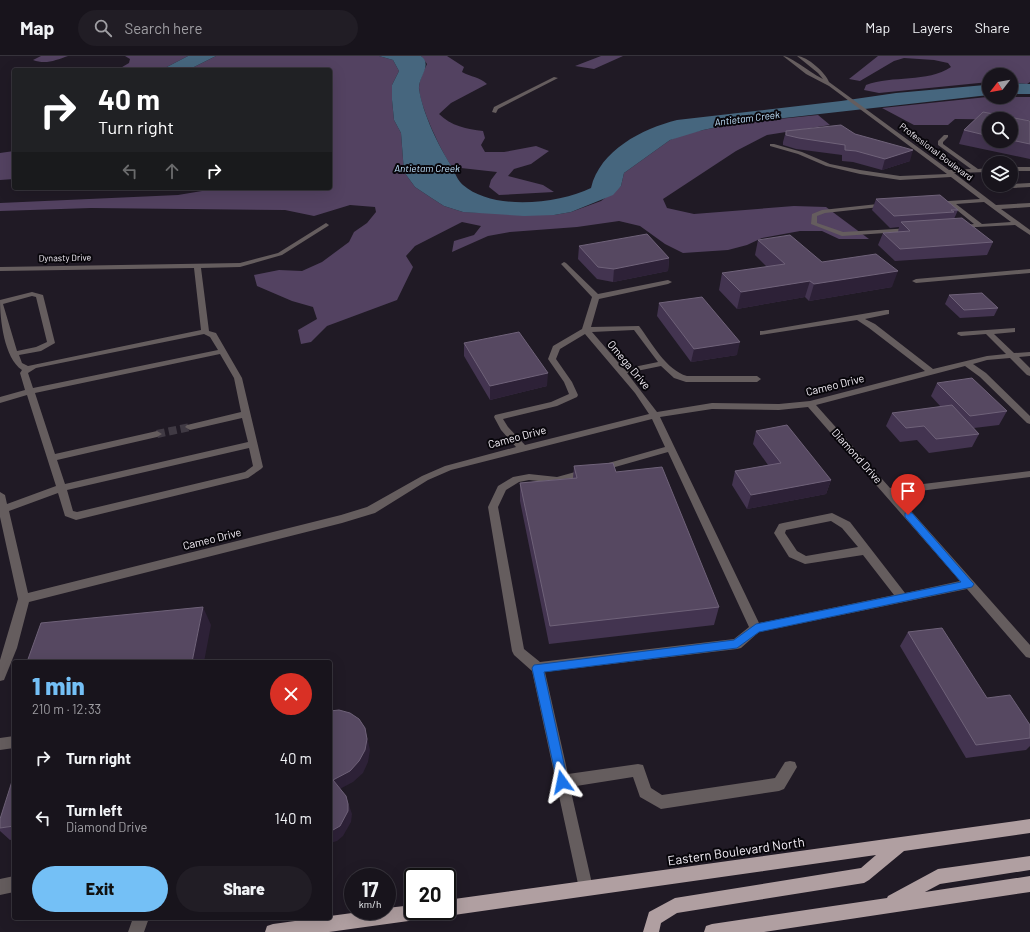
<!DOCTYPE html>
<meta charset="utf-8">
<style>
body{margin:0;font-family:Barlow,sans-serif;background:#211d25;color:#f1f3f6;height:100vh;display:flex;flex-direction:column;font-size:15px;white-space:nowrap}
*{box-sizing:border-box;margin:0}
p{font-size:13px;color:#9f9ea3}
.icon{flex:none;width:22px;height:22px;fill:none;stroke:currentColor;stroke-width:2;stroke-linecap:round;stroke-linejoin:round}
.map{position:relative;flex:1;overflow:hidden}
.drawer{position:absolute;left:12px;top:604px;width:320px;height:260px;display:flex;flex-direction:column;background:#18141c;border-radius:4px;box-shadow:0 4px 16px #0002,0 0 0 1px #36333b}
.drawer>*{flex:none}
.guide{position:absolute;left:12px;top:12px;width:320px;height:122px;border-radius:4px;box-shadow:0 4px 16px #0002,0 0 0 1px #36333b;background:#202124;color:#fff;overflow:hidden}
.needle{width:26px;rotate:239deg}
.fabs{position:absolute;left:982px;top:12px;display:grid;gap:8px}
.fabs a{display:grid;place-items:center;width:36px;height:36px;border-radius:50%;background:#18141c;box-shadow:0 4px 16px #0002,0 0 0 1px #36333b;font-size:20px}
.speed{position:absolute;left:344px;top:812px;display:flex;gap:8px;font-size:20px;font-weight:700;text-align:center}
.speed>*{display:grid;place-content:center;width:52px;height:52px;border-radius:50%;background:#18141c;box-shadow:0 4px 16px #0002,0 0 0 1px #36333b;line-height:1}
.speed small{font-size:10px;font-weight:400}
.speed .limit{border:2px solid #111;border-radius:6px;background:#fff;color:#111}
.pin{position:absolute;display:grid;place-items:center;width:34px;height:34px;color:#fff;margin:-41px -17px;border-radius:50% 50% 50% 0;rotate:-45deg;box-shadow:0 0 4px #0007}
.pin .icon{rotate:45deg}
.me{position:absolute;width:44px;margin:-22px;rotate:348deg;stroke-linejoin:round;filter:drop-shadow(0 0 3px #0008)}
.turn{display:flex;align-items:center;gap:14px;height:84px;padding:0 20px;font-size:18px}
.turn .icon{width:52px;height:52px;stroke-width:2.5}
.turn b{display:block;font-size:28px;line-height:34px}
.lanes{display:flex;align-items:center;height:38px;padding:0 20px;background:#0003;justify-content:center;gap:20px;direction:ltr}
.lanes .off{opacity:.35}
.round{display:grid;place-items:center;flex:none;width:42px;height:42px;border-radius:21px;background:#211d25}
.head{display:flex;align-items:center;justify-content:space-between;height:68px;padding:0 20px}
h1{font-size:24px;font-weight:800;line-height:30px;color:#74c0f6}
.button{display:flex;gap:8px;margin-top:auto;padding:8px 20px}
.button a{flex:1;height:46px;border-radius:24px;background:#74c0f6;color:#111;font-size:16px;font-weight:800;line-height:46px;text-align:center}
.button a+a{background:#211d25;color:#f1f3f6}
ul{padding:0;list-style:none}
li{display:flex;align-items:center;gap:12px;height:60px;padding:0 20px}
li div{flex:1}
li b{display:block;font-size:15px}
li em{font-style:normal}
header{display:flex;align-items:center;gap:24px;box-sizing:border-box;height:56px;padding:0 20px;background:#18141c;border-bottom:1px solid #36333b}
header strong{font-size:19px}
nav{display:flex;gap:22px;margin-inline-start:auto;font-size:14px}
.search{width:280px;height:36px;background:#211d25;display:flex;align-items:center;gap:10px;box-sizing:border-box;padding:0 14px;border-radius:22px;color:#9f9ea3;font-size:15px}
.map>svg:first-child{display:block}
.forest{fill:#534261}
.water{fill:#46667e}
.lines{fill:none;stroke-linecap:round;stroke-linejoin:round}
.minor-tunnel{stroke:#403a44;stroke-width:8;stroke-dasharray:8 4;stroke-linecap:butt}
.minor{fill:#655d5e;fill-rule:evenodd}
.major{fill:#b09fa1;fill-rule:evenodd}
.wall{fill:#433450;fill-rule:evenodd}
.shaded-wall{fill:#2d2137}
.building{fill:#564861;stroke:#6f6279}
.route{fill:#1a73e8;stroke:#114b97}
.labels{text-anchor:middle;stroke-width:4;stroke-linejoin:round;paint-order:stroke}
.far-street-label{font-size:9px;fill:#f3eef6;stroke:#08060b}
.far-water-label{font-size:10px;font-style:italic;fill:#bfe1fb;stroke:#08060b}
.street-label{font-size:11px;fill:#f3eef6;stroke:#08060b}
.near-street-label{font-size:13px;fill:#f3eef6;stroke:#08060b}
</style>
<header>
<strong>Map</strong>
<div class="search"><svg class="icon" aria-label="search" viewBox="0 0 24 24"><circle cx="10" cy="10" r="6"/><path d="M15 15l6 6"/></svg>Search here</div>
<nav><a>Map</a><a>Layers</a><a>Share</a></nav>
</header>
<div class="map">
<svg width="1030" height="876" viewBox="0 0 1030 876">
<rect width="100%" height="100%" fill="#201a25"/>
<path class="forest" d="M41,0H68C56,4 46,9 33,4Z
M125,0H188L161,14H117L129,7L130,3Z
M216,0H379L393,4L399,15L392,29V44L394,64L401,77L404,116L415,131L430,141L444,150L463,156L554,159L571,156L601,145L621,130L624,117L670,84L684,78L732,68L818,59L830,69L767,79L736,95L663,143L667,152L694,158L794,150L826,151L869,183H839L822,175H800L762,182L747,189L728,194L683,197L665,188L640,170L619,165L577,171L510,176L488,180L452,196L454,185L474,179L481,170L462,166L415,190L406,200L413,211L397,244L327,270L311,286L301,288L298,274L317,263L313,251L292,245L257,230L254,219L279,214L302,215L322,206L349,186L354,176L367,167L376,156L375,151L350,149L314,160L285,154L91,152L0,155V147L178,139L220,132H330V14H188Z
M421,0H447L464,11L462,16C471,21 480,21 487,28L451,47L439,58C451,70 467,73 483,75L485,82L481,89L485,96H504L536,90L549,95L531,108L514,113L508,120L543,129L554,136L499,139L489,131L491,124L497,116L452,111C441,95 420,51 419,32C419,24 424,15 427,8Z
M601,0H623L594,13L575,10Z
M878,0H1030V26L1027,28L1011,26V19H989V26L879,37L864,34L866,29C893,19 927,27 951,11L948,7L934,4L904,2L894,5L860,25L849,23Z
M987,41H1030V64L955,63L948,69H914L882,52Z
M14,95V123L0,124V97Z"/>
<path class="water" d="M188,0H216L188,14H161Z
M379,0H421C433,9 418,21 419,33C423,58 438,89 452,111C455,117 458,125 463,129C493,155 558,148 591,132C600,94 642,73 677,64L841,45L896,37L985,29H989V39L732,68L703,74L670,84L624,117L621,130L613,139L571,156L554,159L524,160L463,156L444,150L430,141L415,131L404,116L401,77L394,64L392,44V29L399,15L393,4Z
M1011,27L1030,28V38H1011Z"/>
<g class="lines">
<path class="minor-tunnel" d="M157,378L190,371"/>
<path class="minor" d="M783,0C790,0 814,19 823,23L818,17L797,0C807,0 826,17 829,26L949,114L971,113L938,89V85L944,79H948V81L943,86V88L978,113L989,112V116L954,117L996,149L1030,147V151L1001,153L1030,174V179L1015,169L958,172V170L974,168L952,150V148L935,149L933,148V146L980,143L951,121L900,124L860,118L826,110L798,98L770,90V88H774L802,96L830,108L860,114L900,120L947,118L829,30L806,18ZM984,146L1011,166L982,168L956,148Z
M554,21L558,22L498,53L496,57L492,56L494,51Z
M1011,111H1030V115H1011Z
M1030,127V131L996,133L993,131L996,129Z
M887,147L889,148V150L825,157L817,160V167L843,176L912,172L915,174L914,175L842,180L811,168L812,158L822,154Z
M326,167L329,169L328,170L282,199L240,211L201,212L209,275L216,277L242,322L263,411L261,413L248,422L76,464L65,460L58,437L9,455L28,537L341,459L367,451L422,420L445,410L516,391L501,374L494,361L495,359L551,346L569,338L564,326L548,303L553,290L582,273L592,241L562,209L561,208L564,206L566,207L598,238L668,224L672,226L668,228L599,243L591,271L639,270C652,287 666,314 687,320H757L761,323L757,326H686L674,322L661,310L627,317L657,356L712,347L779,348L810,345L925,315L869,272L857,264L760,279V275H763L886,254H889V258L865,263L875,268L933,313L987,300L1006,298L986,278L961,280L957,278L958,276L1015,272V276L994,278L1014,297L1030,296V300L1019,301L1030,312V320L1027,319L1010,302L987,304L973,308L986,317L1030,360V368L1027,367L980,321L965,310L816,349L890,432L1030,415V421L896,438L1030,589V602L1026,601L967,533L759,576L741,592L737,593L545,616L568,718L638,708L643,709L651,732L662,739L775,722L785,706L790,705L795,706L797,711L784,733L779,735L661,753L640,741L633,721L570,731L593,832L590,837L585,840L580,837L532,615L514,599L512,595L488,451L498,430L513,421L529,418L557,421L586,413L591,416L589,418L557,427L529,424L519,426L506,434L498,451L524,593L540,606L734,583L749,571L668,396L601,415L596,412L598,410L665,391L652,363L451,414L428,424L375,457L342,467L29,546L17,592L4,624L0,625V604L18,543L0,461V436L5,439L7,448L56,430L27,339L0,347V341L25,334L20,317L22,314C4,302 0,263 0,244L32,236L43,239L55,287L41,295L19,299L22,307L28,310L201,274L194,212L0,215V211L240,207L278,197ZM32,240L36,241L47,286L36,291L17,295L3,248ZM634,274L658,306L624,313L592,276ZM204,278L210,281L218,294L33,332L28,317L36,312ZM585,278L635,337L649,358L525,389L508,371L503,363L557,350L577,341L578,339L572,326L556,303L560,293ZM220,298L234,322L241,356L187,369L185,371L190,374L242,362L248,386L65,428L57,404L157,381L162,378L157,375L55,398L35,337ZM808,351L960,525L905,537L850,466L832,457L783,467L779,468L774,477L789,501L805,508L863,499L894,539L759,567L660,361L712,353L779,354ZM249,392L253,410L245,416L77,456L73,455L67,434ZM831,465L842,472L858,491L806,500L797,495L785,477L786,474Z
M1030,213V217L916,227L912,225L916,223Z
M14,680V692L0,694V682Z
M14,820V836L0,839V823Z
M133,862H149L144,876H128Z"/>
<path class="major" d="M1030,763V777L904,795L869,824L864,827L677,857L661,867L659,876H643L649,856L675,842L861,812L876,799L447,860L442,857L440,855H447V844Z
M1030,800V814L940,828L925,836L1030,820V836L764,876H704L706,870L712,868L887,842L888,840L938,813Z
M413,849V855H431L428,860L423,863L329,876H265L267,870L273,868L317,862H330V860L367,855H387V852Z"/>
</g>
<path class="wall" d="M983,56L1030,65V103L959,88L964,74ZM989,63H1011V85H989Z
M786,75L855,78L910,105L882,114L853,106L842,105V99L796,93L783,89V86Z
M876,143L958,154L954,163L993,186L987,199L895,205L878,189L883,177L898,176L899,171L890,172L872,154Z
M758,184L822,206L892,231L809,245L805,241L737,253L719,234L722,217L767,211L755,199Z
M579,190L669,202L668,215L613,226L597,223L578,203Z
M949,239L998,252L994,260L960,262L945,248Z
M659,247L737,299L691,306L657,260Z
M464,287L547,330L490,344L464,300Z
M937,327L1007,355L999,369L974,372L979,378L972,391L929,397L917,384L900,386L886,370L892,357L941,351L931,340Z
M756,375L831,424L826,438L747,453L732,429L735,415L768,409L753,388Z
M574,410L616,416L719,551L714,569L549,588L520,445V427L573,422Z
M908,576L987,642L1030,669V690L1026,694L966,702L900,590Z
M14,719V783L10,784L0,775V772Z"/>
<path class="shaded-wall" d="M913,94L910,105L882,114L885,103Z
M669,202L668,215L613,226L614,213Z
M898,215L892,231L809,245L814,228Z
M810,225L805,241L737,253L741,236Z
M740,286L737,299L691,306L694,293Z
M548,317L547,330L490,344V330Z
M831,424L826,438L747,453L751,439Z
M203,551L211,569L204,606H192Z
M365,672L370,694L368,706L363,717L353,726L336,735L333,724Z
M346,740L352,758L351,766L343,780L337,785L330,787V775Z"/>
<path class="building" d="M983,56L1030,65V88L1011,84V63H989V80L964,74Z
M841,69L855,78L913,94L885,103L856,95L845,94V89L799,82L786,79V75Z
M940,139L958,154H951L954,156L894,160L876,143Z
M962,162L993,186L900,193L883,177L910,175L901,166Z
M647,178L669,202L614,213L598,211L579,190Z
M790,179L822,206L876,198L898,215L814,228L810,225L741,236L722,217L785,208L758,184Z
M982,237L998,252L964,254L949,239Z
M702,241L740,286L694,293L659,247Z
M519,276L548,317L490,330L464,287Z
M972,322L1007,355L970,360L937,327Z
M952,349L979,378L936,383L924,370L906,372L892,357Z
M787,369L831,424L751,439L735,415L781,407L756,375Z
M613,407L616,416L662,411L719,551L550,570L520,427L577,422L574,410Z
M203,551L192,606H27L41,567Z
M942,572L987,642L1010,639L1030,669V682L976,689L908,576Z
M339,654L350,657L359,663L365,672L367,683L365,694L359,705L350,715L333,724L346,740L348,748V755L340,770L333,774L330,775V655Z
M14,719V770L0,772V763Z"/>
<path class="route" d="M908,456L912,457L972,526L974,528L972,531L759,576L737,592L544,616L568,726L566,730L562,732L558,730L532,612L534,609L734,584L756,568L961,526L905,461V457Z"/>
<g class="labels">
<g class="far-street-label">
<text transform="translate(936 96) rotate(37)" y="3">Professional Boulevard</text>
<text transform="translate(65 202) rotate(-1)" y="3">Dynasty Drive</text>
</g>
<g class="far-water-label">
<text transform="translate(747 62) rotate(-7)" y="4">Antietam Creek</text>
<text x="427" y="116">Antietam Creek</text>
</g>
<g class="street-label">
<text transform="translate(629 309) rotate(50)" y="4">Omega Drive</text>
<text transform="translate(835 329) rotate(-14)" y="4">Cameo Drive</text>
<text transform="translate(517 381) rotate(-15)" y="4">Cameo Drive</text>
<text transform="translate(857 400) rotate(48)" y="4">Diamond Drive</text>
<text transform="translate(212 483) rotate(-14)" y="4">Cameo Drive</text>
</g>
<g class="near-street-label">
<text transform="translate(736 795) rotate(-8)" y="5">Eastern Boulevard North</text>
</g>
</g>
</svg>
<div class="fabs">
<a><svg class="needle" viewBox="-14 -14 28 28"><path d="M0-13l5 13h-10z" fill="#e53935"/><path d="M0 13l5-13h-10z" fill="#9f9ea3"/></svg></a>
<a><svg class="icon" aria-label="search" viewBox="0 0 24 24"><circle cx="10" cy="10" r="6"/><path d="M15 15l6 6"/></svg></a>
<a><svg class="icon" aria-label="layers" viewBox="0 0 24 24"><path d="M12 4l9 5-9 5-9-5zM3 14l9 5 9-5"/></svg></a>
</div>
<div class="speed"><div>17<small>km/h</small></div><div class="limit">20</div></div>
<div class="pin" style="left:908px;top:459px;background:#d93025"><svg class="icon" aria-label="arrive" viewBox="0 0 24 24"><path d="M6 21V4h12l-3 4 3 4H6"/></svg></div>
<svg class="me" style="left:562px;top:726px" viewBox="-20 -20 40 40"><path d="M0-17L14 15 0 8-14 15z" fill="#1a73e8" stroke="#fff" stroke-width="4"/></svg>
<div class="guide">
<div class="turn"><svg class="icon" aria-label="right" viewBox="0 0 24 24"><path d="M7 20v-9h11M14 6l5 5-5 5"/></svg><div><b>40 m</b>Turn right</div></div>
<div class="lanes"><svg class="icon off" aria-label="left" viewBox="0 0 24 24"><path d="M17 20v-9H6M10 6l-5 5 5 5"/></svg><svg class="icon off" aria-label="ahead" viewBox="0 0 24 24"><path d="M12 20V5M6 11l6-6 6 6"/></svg><svg class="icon" aria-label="right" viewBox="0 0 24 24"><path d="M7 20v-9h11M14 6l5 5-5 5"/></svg></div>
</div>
<section class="drawer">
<div class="head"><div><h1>1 min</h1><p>210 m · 12:33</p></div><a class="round" style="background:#d93025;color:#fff"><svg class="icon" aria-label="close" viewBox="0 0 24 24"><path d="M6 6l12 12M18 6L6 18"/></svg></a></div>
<ul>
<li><svg class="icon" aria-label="right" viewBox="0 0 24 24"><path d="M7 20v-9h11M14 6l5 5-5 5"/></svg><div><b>Turn right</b></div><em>40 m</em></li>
<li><svg class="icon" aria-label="left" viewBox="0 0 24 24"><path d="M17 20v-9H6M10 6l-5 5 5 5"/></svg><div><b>Turn left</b><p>Diamond Drive</p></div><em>140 m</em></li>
</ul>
<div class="button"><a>Exit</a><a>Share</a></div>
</section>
</div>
